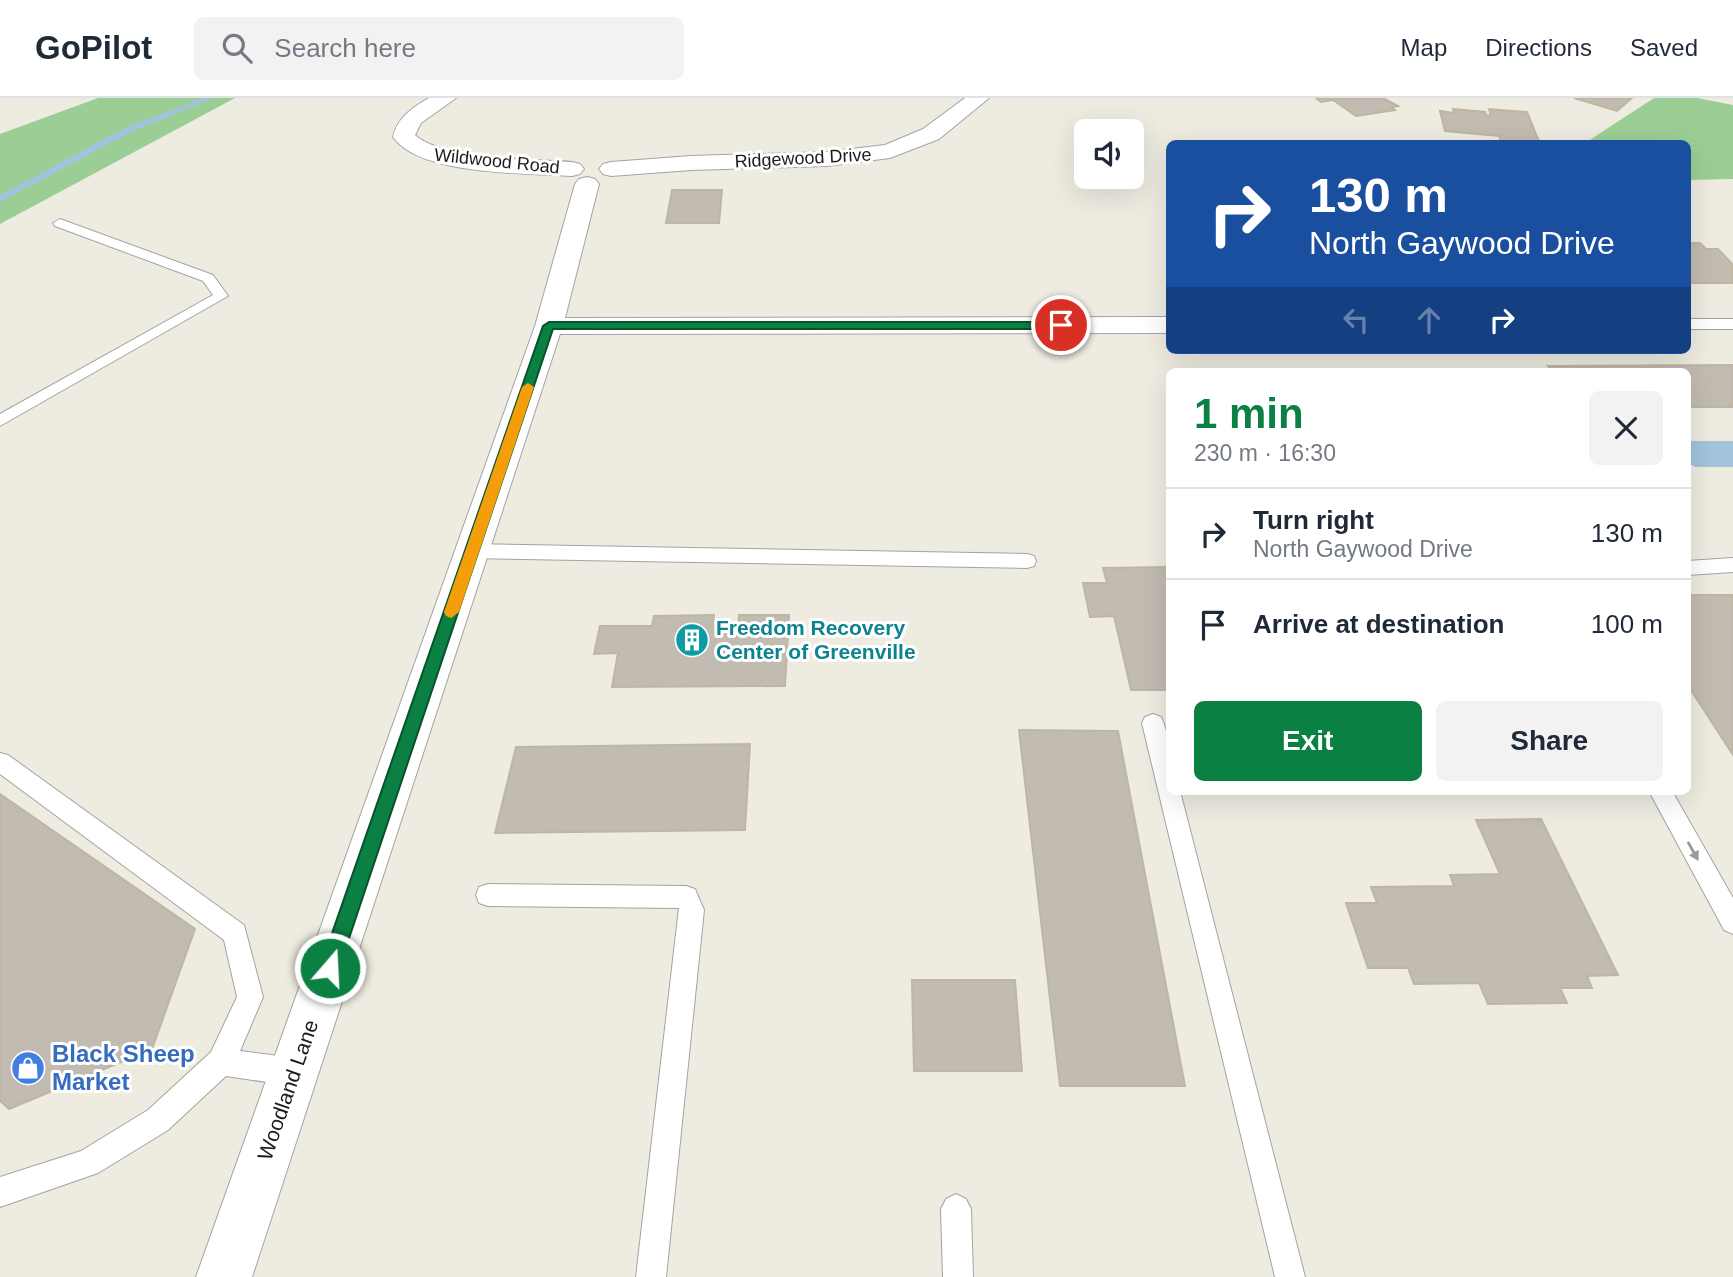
<!DOCTYPE html>
<meta charset="utf-8">
<style>
body{margin:0;font-family:Helvetica,sans-serif;background:#f2f2f3;color:#1f2937;height:100vh;display:flex;flex-direction:column;font-size:26px;white-space:nowrap}
*{box-sizing:border-box;margin:0}
p{font-size:23px;color:#747a83}
.icon{flex:none;width:38px;height:38px;fill:none;stroke:currentColor;stroke-width:2;stroke-linecap:round;stroke-linejoin:round}
.map{position:relative;flex:1;overflow:hidden}
.drawer{position:absolute;left:1166px;top:270px;width:525px;height:427px;display:flex;flex-direction:column;background:#fff;border-radius:10px;box-shadow:0 7px 28px #0002}
.drawer>*{flex:none}
.top-card{position:absolute;left:1166px;top:42px;width:525px;height:214px;border-radius:10px;box-shadow:0 7px 28px #0002;background:#1a4fa0;color:#fff;overflow:hidden}
.controls{position:absolute;left:1074px;top:21px;display:grid;gap:14px}
.controls a{display:grid;place-items:center;width:70px;height:70px;border-radius:10px;background:#fff;box-shadow:0 7px 28px #0002;font-size:35px}
.pin{position:absolute;display:grid;place-items:center;width:60px;height:60px;color:#fff;margin:-30px;border:4px solid #fff;border-radius:50%;box-shadow:0 2px 7px #0007}
.me{position:absolute;width:77px;margin:-38px;rotate:19deg;stroke-linejoin:round;filter:drop-shadow(0 0 5px #0008)}
.turn{display:flex;align-items:center;gap:24px;height:147px;padding:0 28px;font-size:32px}
.turn .icon{width:91px;height:91px;stroke-width:2.5}
.turn b{display:block;font-size:49px;line-height:60px}
.lanes{display:flex;align-items:center;height:66px;padding:0 28px;background:#0003;justify-content:center;gap:35px;direction:ltr}
.lanes .off{opacity:.35}
.round{display:grid;place-items:center;flex:none;width:74px;height:74px;border-radius:10px;background:#f2f2f3}
.summary{display:flex;align-items:center;justify-content:space-between;height:119px;padding:0 28px}
h1{font-size:42px;font-weight:700;line-height:52px;color:#0b8043}
.primary-button{display:flex;gap:14px;margin-top:auto;padding:14px 28px}
.primary-button a{flex:1;height:80px;border-radius:10px;background:#0b8043;color:#fff;font-size:28px;font-weight:700;line-height:80px;text-align:center}
.primary-button a+a{background:#f2f2f3;color:#1f2937}
ul{padding:0;list-style:none}
li{display:flex;align-items:center;gap:21px;height:91px;padding:0 28px;border-top:2px solid #e0e1e3}
li div{flex:1}
li b{display:block;font-size:26px}
li em{font-style:normal}
header{display:flex;align-items:center;gap:42px;box-sizing:border-box;height:98px;padding:0 35px;background:#fff;border-bottom:2px solid #e0e1e3}
header strong{font-size:33px}
nav{display:flex;gap:38px;margin-inline-start:auto;font-size:24px}
.search{width:490px;height:63px;background:#f2f2f3;display:flex;align-items:center;gap:18px;box-sizing:border-box;padding:0 24px;border-radius:10px;color:#747a83;font-size:26px}
.map>svg:first-child{display:block}
.forest{fill:#9bce95}
.water{fill:#a1c3dc}
.lines{fill:none;stroke-linecap:round;stroke-linejoin:round}
.stream{fill:#a1c3dc;fill-rule:evenodd}
.building{fill:#c2bbb1;stroke:#bfb5a4;stroke-width:2}
.lane-casing{stroke:#a3a3a3;stroke-width:2}
.street-casing{stroke:#a3a3a3;stroke-width:2}
.lane{fill:#fff;fill-rule:evenodd}
.street{fill:#fff;fill-rule:evenodd}
.oneway{fill:#999}
.route{fill:#0b8043;stroke:#07532c;stroke-width:2}
.slow{fill:#f59e0b}
.labels{text-anchor:middle;stroke-width:6;stroke-linejoin:round;paint-order:stroke}
.far-street-label{font-size:18px;fill:#1c1c1c;stroke:#fff}
.culture-label{font-size:21px;font-weight:bold;fill:#0d838f;stroke:#fff;text-anchor:start}
.street-label{font-size:21px;fill:#1c1c1c;stroke:#fff}
.near-shop-label{font-size:24px;font-weight:bold;fill:#366cbe;stroke:#fff;text-anchor:start}
</style>
<header>
<strong>GoPilot</strong>
<div class="search"><svg class="icon" aria-label="search" viewBox="0 0 24 24"><circle cx="10" cy="10" r="6"/><path d="M15 15l6 6"/></svg>Search here</div>
<nav><a>Map</a><a>Directions</a><a>Saved</a></nav>
</header>
<div class="map">
<svg width="1733" height="1179" viewBox="0 0 1733 1179">
<rect width="100%" height="100%" fill="#eeece1"/>
<path class="forest" d="M98,0H235L0,126V36Z
M1654,0H1697L1733,7V81L1687,82V46L1585,45Z"/>
<path class="water" d="M1687,343H1733V369H1695L1687,364Z"/>
<g class="lines">
<path class="stream" d="M203,0H214L133,33L0,104V97L127,29Z"/>
</g>
<path class="building" d="M1316,0H1383L1398,8L1392,9L1395,12L1356,18L1333,2L1321,4Z
M1574,0H1632L1617,13Z
M1453,11L1485,14L1486,17L1491,18L1489,11L1527,14L1540,46L1501,43L1499,38L1445,33L1440,13L1454,15Z
M672,92H722L719,125H666Z
M1687,145H1700L1706,151H1718L1733,167V185H1687Z
M1733,267V309H1687V273H1552L1548,268Z
M1169,469V592H1131L1114,518L1090,519L1083,485H1107L1103,470Z
M1687,497H1733V657L1687,586Z
M714,517L713,528L738,527L739,517H789L785,588L612,589L618,555L594,556L600,528H652L654,518Z
M1019,632L1118,633L1185,988H1060Z
M750,646L745,732L495,735L516,649Z
M0,696L195,831L152,951L9,1011L0,1003Z
M1541,721L1618,877L1587,878L1592,890H1560L1567,905L1488,906L1479,885L1414,886L1408,870H1368L1346,805H1377L1371,789L1454,788L1450,777L1500,776L1476,722Z
M912,882H1015L1022,973H914Z"/>
<g class="lines">
<g class="lane-casing">
<path id="lane" d="M60,121L213,177L228,198L0,328V316L213,197L203,183L55,128L53,125Z
M1687,221H1733V231H1687Z
M472,446L1027,456L1034,458L1036,463L1034,468L1027,470L472,460L465,458L463,453L465,448Z
M1733,460V474L1687,477V463Z
M1153,616L1161,619C1172,642 1169,668 1169,693H1180L1305,1179H1275L1142,625L1145,619Z
M0,655L8,657L244,827L263,899L240,953L294,960L304,964L308,974L304,984L294,988L226,978L168,1032L98,1075L0,1109V1079L81,1053L148,1012L211,954L237,899L224,842L0,676Z
M1649,693H1672L1733,800V836L1724,832Z
M488,786L686,788L695,791L704,812L666,1179H636L679,810L488,808L479,805L476,797L479,789Z
M956,1096L966,1101L971,1111L973,1179H943L941,1111L946,1101Z"/>
</g>
<g class="street-casing">
<path id="street" d="M429,0H456L421,25L415,37C444,63 533,61 572,64L580,66L584,71L580,76L572,78C528,75 420,78 393,39C397,20 413,9 429,0Z
M965,0H989L939,41L890,60L827,68L691,72L611,78L603,76L599,71L603,66L611,64L691,58L827,54L885,47L923,31Z
M587,79L595,81L599,86L565,220L1169,219V235L560,236L252,1179H196L535,228L575,86L579,81Z"/>
</g>
<use href="#lane" class="lane"/>
<use href="#street" class="street"/>
</g>
<defs><path id="oneway-solid" d="M-6-.8H1V-3.2L6.5 0L1 3.2V.8H-6Z" transform="scale(1.75)"/></defs>
<use class="oneway" href="#oneway-solid" transform="translate(1693 753) rotate(61)"/>
<path class="route" d="M549,224H1061L1067,227L1061,231H553L339,870L336,876L330,879L323,876L320,870L543,228Z"/>
<path class="slow" d="M528,285L534,289L459,514L451,520L446,518L444,514L522,289Z"/>
<defs>
<g id="building-disc" transform="scale(1.75)"><circle r="9.5" fill="#0f9aa8" stroke="#fff"/><path d="M-4-6H4V6H1V3H-1V6H-4ZM-2.5-4.3h1.7v1.8h-1.7ZM.8-4.3h1.7v1.8H.8ZM-2.5-1h1.7V.8h-1.7ZM.8-1h1.7V.8H.8Z" fill="#fff"/></g>
<g id="shop-disc" transform="scale(1.75)"><circle r="9.5" fill="#3f7fe0" stroke="#fff"/><path d="M-5-2.5h2.3a2.7 3.5 0 0 1 5.4 0H5L5.5 6h-11ZM-1.5-2.5h3a1.5 2.3 0 0 0-3 0Z" fill="#fff"/></g>
</defs>
<g fill-rule="evenodd">
<use href="#building-disc" x="692" y="542"/>
<use href="#shop-disc" x="28" y="970"/>
</g>
<g class="labels">
<g class="far-street-label">
<text transform="translate(803 60) rotate(-3)" y="6">Ridgewood Drive</text>
<text transform="translate(497 63) rotate(6)" y="6">Wildwood Road</text>
</g>
<g class="culture-label">
<text x="716" y="537">Freedom Recovery<tspan x="716" dy="24">Center of Greenville</tspan></text>
</g>
<g class="street-label">
<text transform="translate(288 992) rotate(-71)" y="7">Woodland Lane</text>
</g>
<g class="near-shop-label">
<text x="52" y="964">Black Sheep<tspan x="52" dy="28">Market</tspan></text>
</g>
</g>
</svg>
<div class="controls">
<a><svg class="icon" aria-label="sound" viewBox="0 0 24 24"><path d="M4 9h4l5-4v14l-5-4H4zM17 9q2 3 0 6"/></svg></a>
</div>
<div class="pin" style="left:1061px;top:227px;background:#d93025"><svg class="icon" aria-label="arrive" viewBox="0 0 24 24"><path d="M6 21V4h12l-3 4 3 4H6"/></svg></div>
<svg class="me" style="left:330px;top:870px" viewBox="-20 -20 40 40"><circle r="17" fill="#0b8043" stroke="#fff" stroke-width="3"/><path d="M0-11L8 9 0 5-8 9z" fill="#fff"/></svg>
<div class="top-card">
<div class="turn"><svg class="icon" aria-label="right" viewBox="0 0 24 24"><path d="M7 20v-9h11M14 6l5 5-5 5"/></svg><div><b>130 m</b>North Gaywood Drive</div></div>
<div class="lanes"><svg class="icon off" aria-label="left" viewBox="0 0 24 24"><path d="M17 20v-9H6M10 6l-5 5 5 5"/></svg><svg class="icon off" aria-label="ahead" viewBox="0 0 24 24"><path d="M12 20V5M6 11l6-6 6 6"/></svg><svg class="icon" aria-label="right" viewBox="0 0 24 24"><path d="M7 20v-9h11M14 6l5 5-5 5"/></svg></div>
</div>
<section class="drawer">
<div class="summary"><div><h1>1 min</h1><p>230 m · 16:30</p></div><a class="round"><svg class="icon" aria-label="close" viewBox="0 0 24 24"><path d="M6 6l12 12M18 6L6 18"/></svg></a></div>
<ul>
<li><svg class="icon" aria-label="right" viewBox="0 0 24 24"><path d="M7 20v-9h11M14 6l5 5-5 5"/></svg><div><b>Turn right</b><p>North Gaywood Drive</p></div><em>130 m</em></li>
<li><svg class="icon" aria-label="arrive" viewBox="0 0 24 24"><path d="M6 21V4h12l-3 4 3 4H6"/></svg><div><b>Arrive at destination</b></div><em>100 m</em></li>
</ul>
<div class="primary-button"><a>Exit</a><a>Share</a></div>
</section>
</div>
